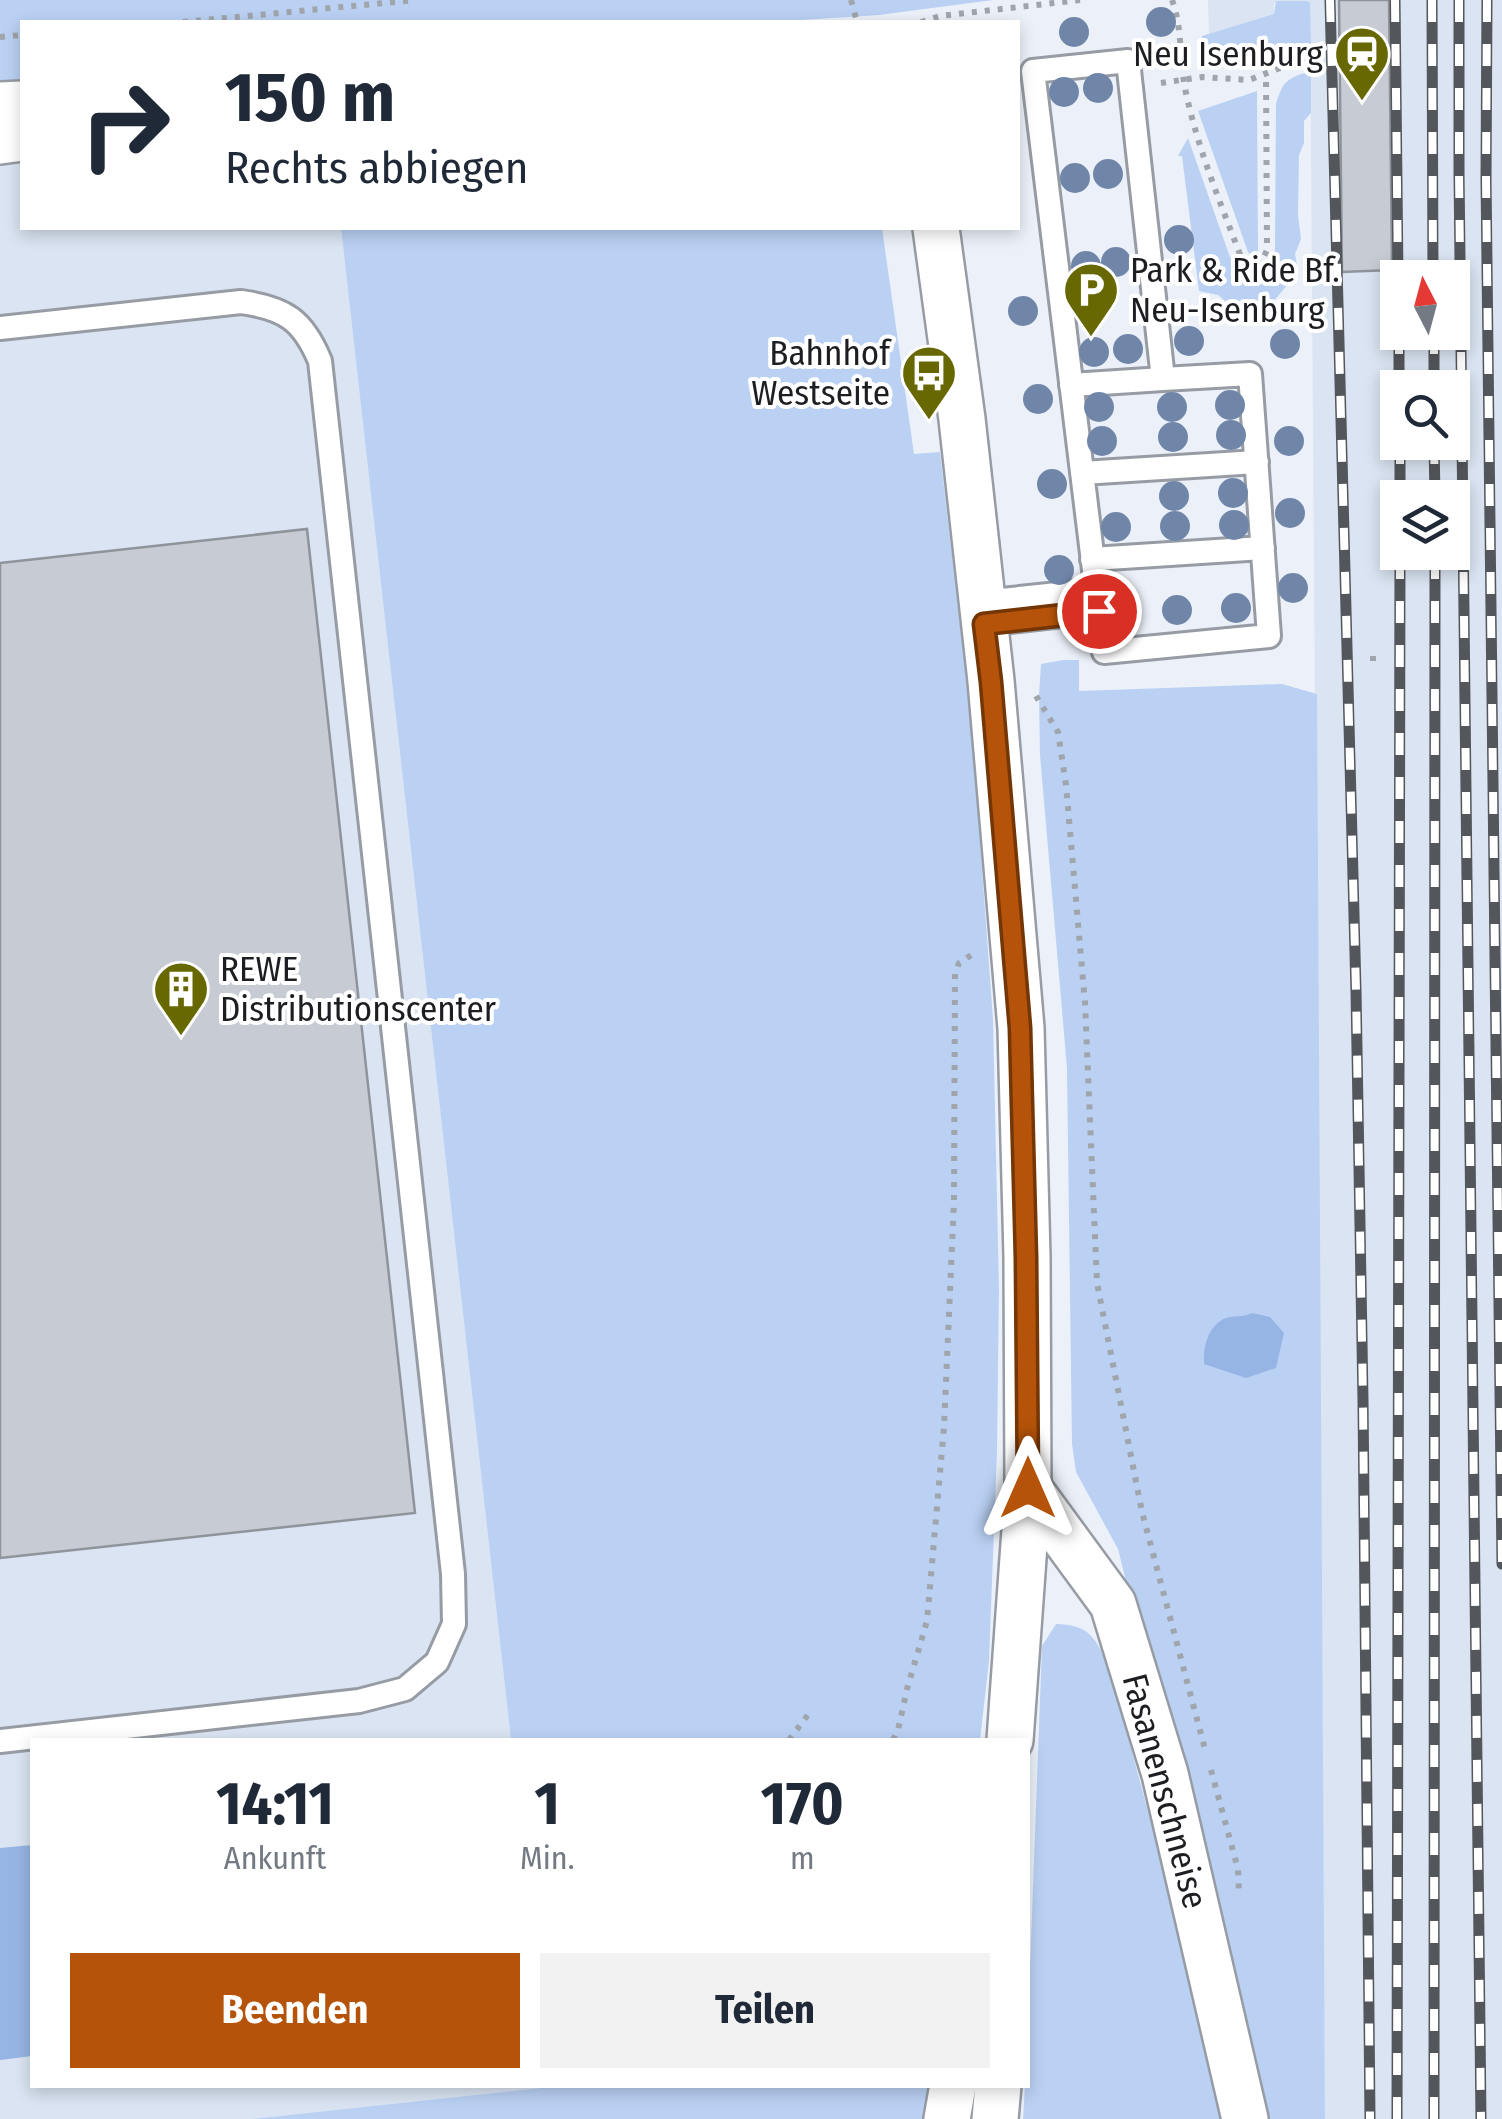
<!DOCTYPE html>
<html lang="de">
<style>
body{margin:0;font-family:"Fira Sans Condensed",sans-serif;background:#f2f2f3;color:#1f2937;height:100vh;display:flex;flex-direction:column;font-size:38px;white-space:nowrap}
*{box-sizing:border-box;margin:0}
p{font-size:32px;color:#747a83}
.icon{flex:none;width:55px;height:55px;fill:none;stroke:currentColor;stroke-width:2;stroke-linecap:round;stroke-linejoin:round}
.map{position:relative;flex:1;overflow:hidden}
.panel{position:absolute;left:30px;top:1738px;width:1000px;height:350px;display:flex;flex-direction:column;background:#fff;border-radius:0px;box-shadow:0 5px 15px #0003}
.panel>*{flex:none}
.top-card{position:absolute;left:20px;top:20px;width:1000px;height:210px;border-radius:0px;box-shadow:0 5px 15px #0003;background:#fff;color:#1f2937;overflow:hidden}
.needle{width:65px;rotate:354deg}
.buttons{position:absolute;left:1380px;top:260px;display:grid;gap:20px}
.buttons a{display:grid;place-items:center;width:90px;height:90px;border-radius:0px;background:#fff;box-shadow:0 5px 15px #0003;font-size:50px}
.pin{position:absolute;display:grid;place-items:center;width:85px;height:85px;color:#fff;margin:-42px;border:5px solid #fff;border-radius:50%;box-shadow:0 2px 10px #0007}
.me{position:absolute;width:110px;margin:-55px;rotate:0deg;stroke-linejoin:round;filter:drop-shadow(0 0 8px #0008)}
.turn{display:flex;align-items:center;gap:35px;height:210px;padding:0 40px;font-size:45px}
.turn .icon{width:130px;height:130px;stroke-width:2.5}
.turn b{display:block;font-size:70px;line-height:85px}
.eta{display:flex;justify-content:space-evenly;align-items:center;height:170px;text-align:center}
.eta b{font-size:60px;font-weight:700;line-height:70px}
.primary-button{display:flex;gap:20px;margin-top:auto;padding:20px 40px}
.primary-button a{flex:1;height:115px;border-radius:0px;background:#b45309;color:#fff;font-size:40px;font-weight:700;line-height:115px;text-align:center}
.primary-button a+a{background:#f2f2f3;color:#1f2937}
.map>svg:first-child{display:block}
.built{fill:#dae4f2;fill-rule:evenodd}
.green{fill:#bad1f4}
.water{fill:#96b4e4}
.building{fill:#c7ccd4;stroke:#8f949b;stroke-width:2.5}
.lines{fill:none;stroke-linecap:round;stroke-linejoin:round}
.service-casing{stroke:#979ca4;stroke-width:28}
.minor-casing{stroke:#979ca4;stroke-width:50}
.path{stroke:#a0a4ab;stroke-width:6;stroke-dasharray:5 8;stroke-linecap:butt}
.service{stroke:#fff;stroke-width:22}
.minor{stroke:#fff;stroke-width:45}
.rail-casing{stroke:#53565a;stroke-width:11}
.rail{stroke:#fff;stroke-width:8;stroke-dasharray:22;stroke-linecap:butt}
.tree{fill:#7086a9}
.route-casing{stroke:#753606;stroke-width:25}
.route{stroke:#b45309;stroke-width:18}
.labels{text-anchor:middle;stroke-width:8;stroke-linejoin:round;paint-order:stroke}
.poi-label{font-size:35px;fill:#1c1e21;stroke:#fff;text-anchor:end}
.street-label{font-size:35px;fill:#1c1e21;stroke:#fff}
</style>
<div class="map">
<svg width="1502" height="2119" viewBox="0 0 1502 2119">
<rect width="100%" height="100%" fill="#ecf1f9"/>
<path class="built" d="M1208,0H1502V2119H1325L1310,4L1274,3V14L1209,34ZM1398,278H1452V332H1398ZM1398,388H1452V442H1398ZM1398,498H1452V552H1398Z
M22,82V228H341L511,1740H32V2085H550L551,2087L251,2119H0V84Z"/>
<path class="green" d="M0,0H993L879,15L771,22H22V82L0,84Z
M1276,1H1307L1310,3L1311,45L1250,64L1202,42V36L1274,14Z
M1311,71V113L1304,121V143L1299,155L1298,215L1301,239L1295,254L1298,272L1262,315L1249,304L1231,306L1218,295L1199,291L1182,156H1178L1188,138L1230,257C1244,280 1270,279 1275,250L1276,104C1283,80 1288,78 1311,71Z
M1257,91L1258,249V253L1252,256L1248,252L1198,111Z
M341,228H882L914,454L940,452L971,718L993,1019L999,1289L997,1451L989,1661L980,1740H511Z
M1063,660H1079V691L1282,684L1317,694L1325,2119H1260L1118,1549L1076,1472L1072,1444L1067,1068L1040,755L1039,695L1041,664Z
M1056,1624C1090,1625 1094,1637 1109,1665L1184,1947L1221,2119H1023L1025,2085H1028V2022L1042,1646Z
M550,2085H932L926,2119H251L550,2087Z"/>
<path class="water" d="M1252,1313L1270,1317L1284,1333L1276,1368L1246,1378L1204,1364C1203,1347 1208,1325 1226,1318C1235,1315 1242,1318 1252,1313Z
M32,1845V2056L0,2060V1848Z"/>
<path class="building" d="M1339,0H1389L1392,270L1342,272Z
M307,529L415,1513L0,1558V563Z"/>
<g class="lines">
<g class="service-casing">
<path id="service" d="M1128,61L1163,379L1250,374L1269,636L1104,652L1033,71Z
M0,328L241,302C285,308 303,320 320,361L453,1574L454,1624L437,1662L405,1689L359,1701L0,1741
M1071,385L1163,379
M1082,473L1257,462
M1092,559L1263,548
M982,602L1096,590
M984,624L1099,611"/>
</g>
<g class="minor-casing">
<path id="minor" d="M0,105L22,104
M0,141L22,138
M936,228L962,419L991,681L1021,1028L1027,1257L1028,1488L1010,1740
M1028,1488L1113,1604L1165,1774L1245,2119
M947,2119L953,2085
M995,2119L998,2085"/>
</g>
<path class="path" d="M851,0L857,22
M1172,0C1183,29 1179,62 1186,93C1198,149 1220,202 1241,257L1250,265L1261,263L1267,250L1266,74
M183,22L416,0
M921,22L940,16L1080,0
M0,37L22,35
M1161,83L1202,77L1249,80L1311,56
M1373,656V665
M1036,696L1058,732L1066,785L1085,1003L1097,1283L1142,1512L1206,1753
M789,1740L810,1712
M893,1740L898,1730L907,1689L927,1621L944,1427L954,1200L955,974L959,963L973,954
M1211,1770L1238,1869L1239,1894"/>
<use href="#service" class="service"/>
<use href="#minor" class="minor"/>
<g class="rail-casing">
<path id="rail" d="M1330,0L1356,991L1363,1401L1370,2119
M1395,0L1398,278
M1432,0L1433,278
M1459,0V172L1481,2119
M1487,0L1486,178L1502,1564
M1399,332V388
M1434,332V388
M1400,442V498
M1434,442L1435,498
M1397,2119L1400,552
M1434,2119L1435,552"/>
</g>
<use href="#rail" class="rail"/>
</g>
<g class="tree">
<circle cx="1161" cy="22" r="15"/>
<circle cx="1074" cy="32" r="15"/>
<circle cx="1098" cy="88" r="15"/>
<circle cx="1064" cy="92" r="15"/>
<circle cx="1108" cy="174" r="15"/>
<circle cx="1075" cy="178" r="15"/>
<circle cx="1179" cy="240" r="15"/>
<circle cx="1116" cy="262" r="15"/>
<circle cx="1086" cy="266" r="15"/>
<circle cx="1023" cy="311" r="15"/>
<circle cx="1189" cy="341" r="15"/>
<circle cx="1285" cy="344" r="15"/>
<circle cx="1128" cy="349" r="15"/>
<circle cx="1094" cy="352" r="15"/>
<circle cx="1038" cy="399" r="15"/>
<circle cx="1230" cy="405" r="15"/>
<circle cx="1099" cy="407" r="15"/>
<circle cx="1172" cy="407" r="15"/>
<circle cx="1231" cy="435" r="15"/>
<circle cx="1173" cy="437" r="15"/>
<circle cx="1102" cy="441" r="15"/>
<circle cx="1289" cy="441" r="15"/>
<circle cx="1052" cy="484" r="15"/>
<circle cx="1233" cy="493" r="15"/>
<circle cx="1174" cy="496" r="15"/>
<circle cx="1290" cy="513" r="15"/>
<circle cx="1234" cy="525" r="15"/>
<circle cx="1175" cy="526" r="15"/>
<circle cx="1116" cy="527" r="15"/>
<circle cx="1059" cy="570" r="15"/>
<circle cx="1293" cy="588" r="15"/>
<circle cx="1236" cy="608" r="15"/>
<circle cx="1177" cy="610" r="15"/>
<circle cx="1120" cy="613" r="15"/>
</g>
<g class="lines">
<g class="route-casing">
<path id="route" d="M1028,1488L1026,1258L1020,1028L991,682L984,624L1099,611"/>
</g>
<use href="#route" class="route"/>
</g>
<defs>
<g id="station-pin" transform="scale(2.875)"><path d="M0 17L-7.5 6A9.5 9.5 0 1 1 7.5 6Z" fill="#686802" stroke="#fff"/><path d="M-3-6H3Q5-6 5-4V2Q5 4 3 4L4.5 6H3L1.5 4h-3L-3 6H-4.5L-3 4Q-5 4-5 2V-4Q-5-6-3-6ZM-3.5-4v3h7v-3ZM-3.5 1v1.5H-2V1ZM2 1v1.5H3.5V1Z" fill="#fff"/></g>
<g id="parking-pin" transform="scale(2.875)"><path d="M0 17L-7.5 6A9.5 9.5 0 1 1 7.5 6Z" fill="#686802" stroke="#fff"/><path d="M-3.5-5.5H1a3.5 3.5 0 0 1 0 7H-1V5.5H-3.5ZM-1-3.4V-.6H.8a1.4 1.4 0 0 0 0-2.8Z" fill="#fff"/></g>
<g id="bus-pin" transform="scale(2.875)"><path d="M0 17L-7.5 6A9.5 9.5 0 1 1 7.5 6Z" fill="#686802" stroke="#fff"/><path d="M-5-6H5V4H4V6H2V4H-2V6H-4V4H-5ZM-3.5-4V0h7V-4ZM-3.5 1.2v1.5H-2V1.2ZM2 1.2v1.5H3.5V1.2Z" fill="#fff"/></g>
<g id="building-pin" transform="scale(2.875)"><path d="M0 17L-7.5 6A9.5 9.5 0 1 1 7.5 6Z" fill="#686802" stroke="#fff"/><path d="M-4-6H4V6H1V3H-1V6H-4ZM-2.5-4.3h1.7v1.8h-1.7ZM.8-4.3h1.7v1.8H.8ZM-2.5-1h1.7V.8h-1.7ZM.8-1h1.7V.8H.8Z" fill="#fff"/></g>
</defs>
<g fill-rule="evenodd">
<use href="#station-pin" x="1362" y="54"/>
<use href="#parking-pin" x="1091" y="290"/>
<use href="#bus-pin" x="929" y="373"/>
<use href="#building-pin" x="181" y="989"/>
</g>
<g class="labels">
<g class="poi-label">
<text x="1323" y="66">Neu Isenburg</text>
<text x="1130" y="282" text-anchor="start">Park &amp; Ride Bf.<tspan x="1130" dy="40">Neu-Isenburg</tspan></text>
<text x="890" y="365">Bahnhof<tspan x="890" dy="40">Westseite</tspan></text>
<text x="220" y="981" text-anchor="start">REWE<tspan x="220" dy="40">Distributionscenter</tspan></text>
</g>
<g class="street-label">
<text transform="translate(1165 1791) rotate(75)" y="12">Fasanenschneise</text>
</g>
</g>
</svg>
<div class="buttons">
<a><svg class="needle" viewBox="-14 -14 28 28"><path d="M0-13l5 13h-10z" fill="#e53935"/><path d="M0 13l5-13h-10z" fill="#747a83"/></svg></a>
<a><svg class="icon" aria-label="search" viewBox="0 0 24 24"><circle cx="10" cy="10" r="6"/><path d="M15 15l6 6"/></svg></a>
<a><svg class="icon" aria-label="layers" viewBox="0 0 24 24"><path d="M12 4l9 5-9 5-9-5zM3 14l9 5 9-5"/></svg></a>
</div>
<div class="pin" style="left:1099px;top:611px;background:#d93025"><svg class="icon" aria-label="arrive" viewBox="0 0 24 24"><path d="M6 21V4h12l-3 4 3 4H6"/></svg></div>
<svg class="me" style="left:1028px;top:1488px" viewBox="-20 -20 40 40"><path d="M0-17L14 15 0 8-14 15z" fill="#b45309" stroke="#fff" stroke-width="4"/></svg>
<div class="top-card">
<div class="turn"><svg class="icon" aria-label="right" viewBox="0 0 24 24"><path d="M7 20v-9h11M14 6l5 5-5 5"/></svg><div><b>150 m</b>Rechts abbiegen</div></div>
</div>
<section class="panel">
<div class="eta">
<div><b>14:11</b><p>Ankunft</p></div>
<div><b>1</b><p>Min.</p></div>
<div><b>170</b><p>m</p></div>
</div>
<div class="primary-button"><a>Beenden</a><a>Teilen</a></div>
</section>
</div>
